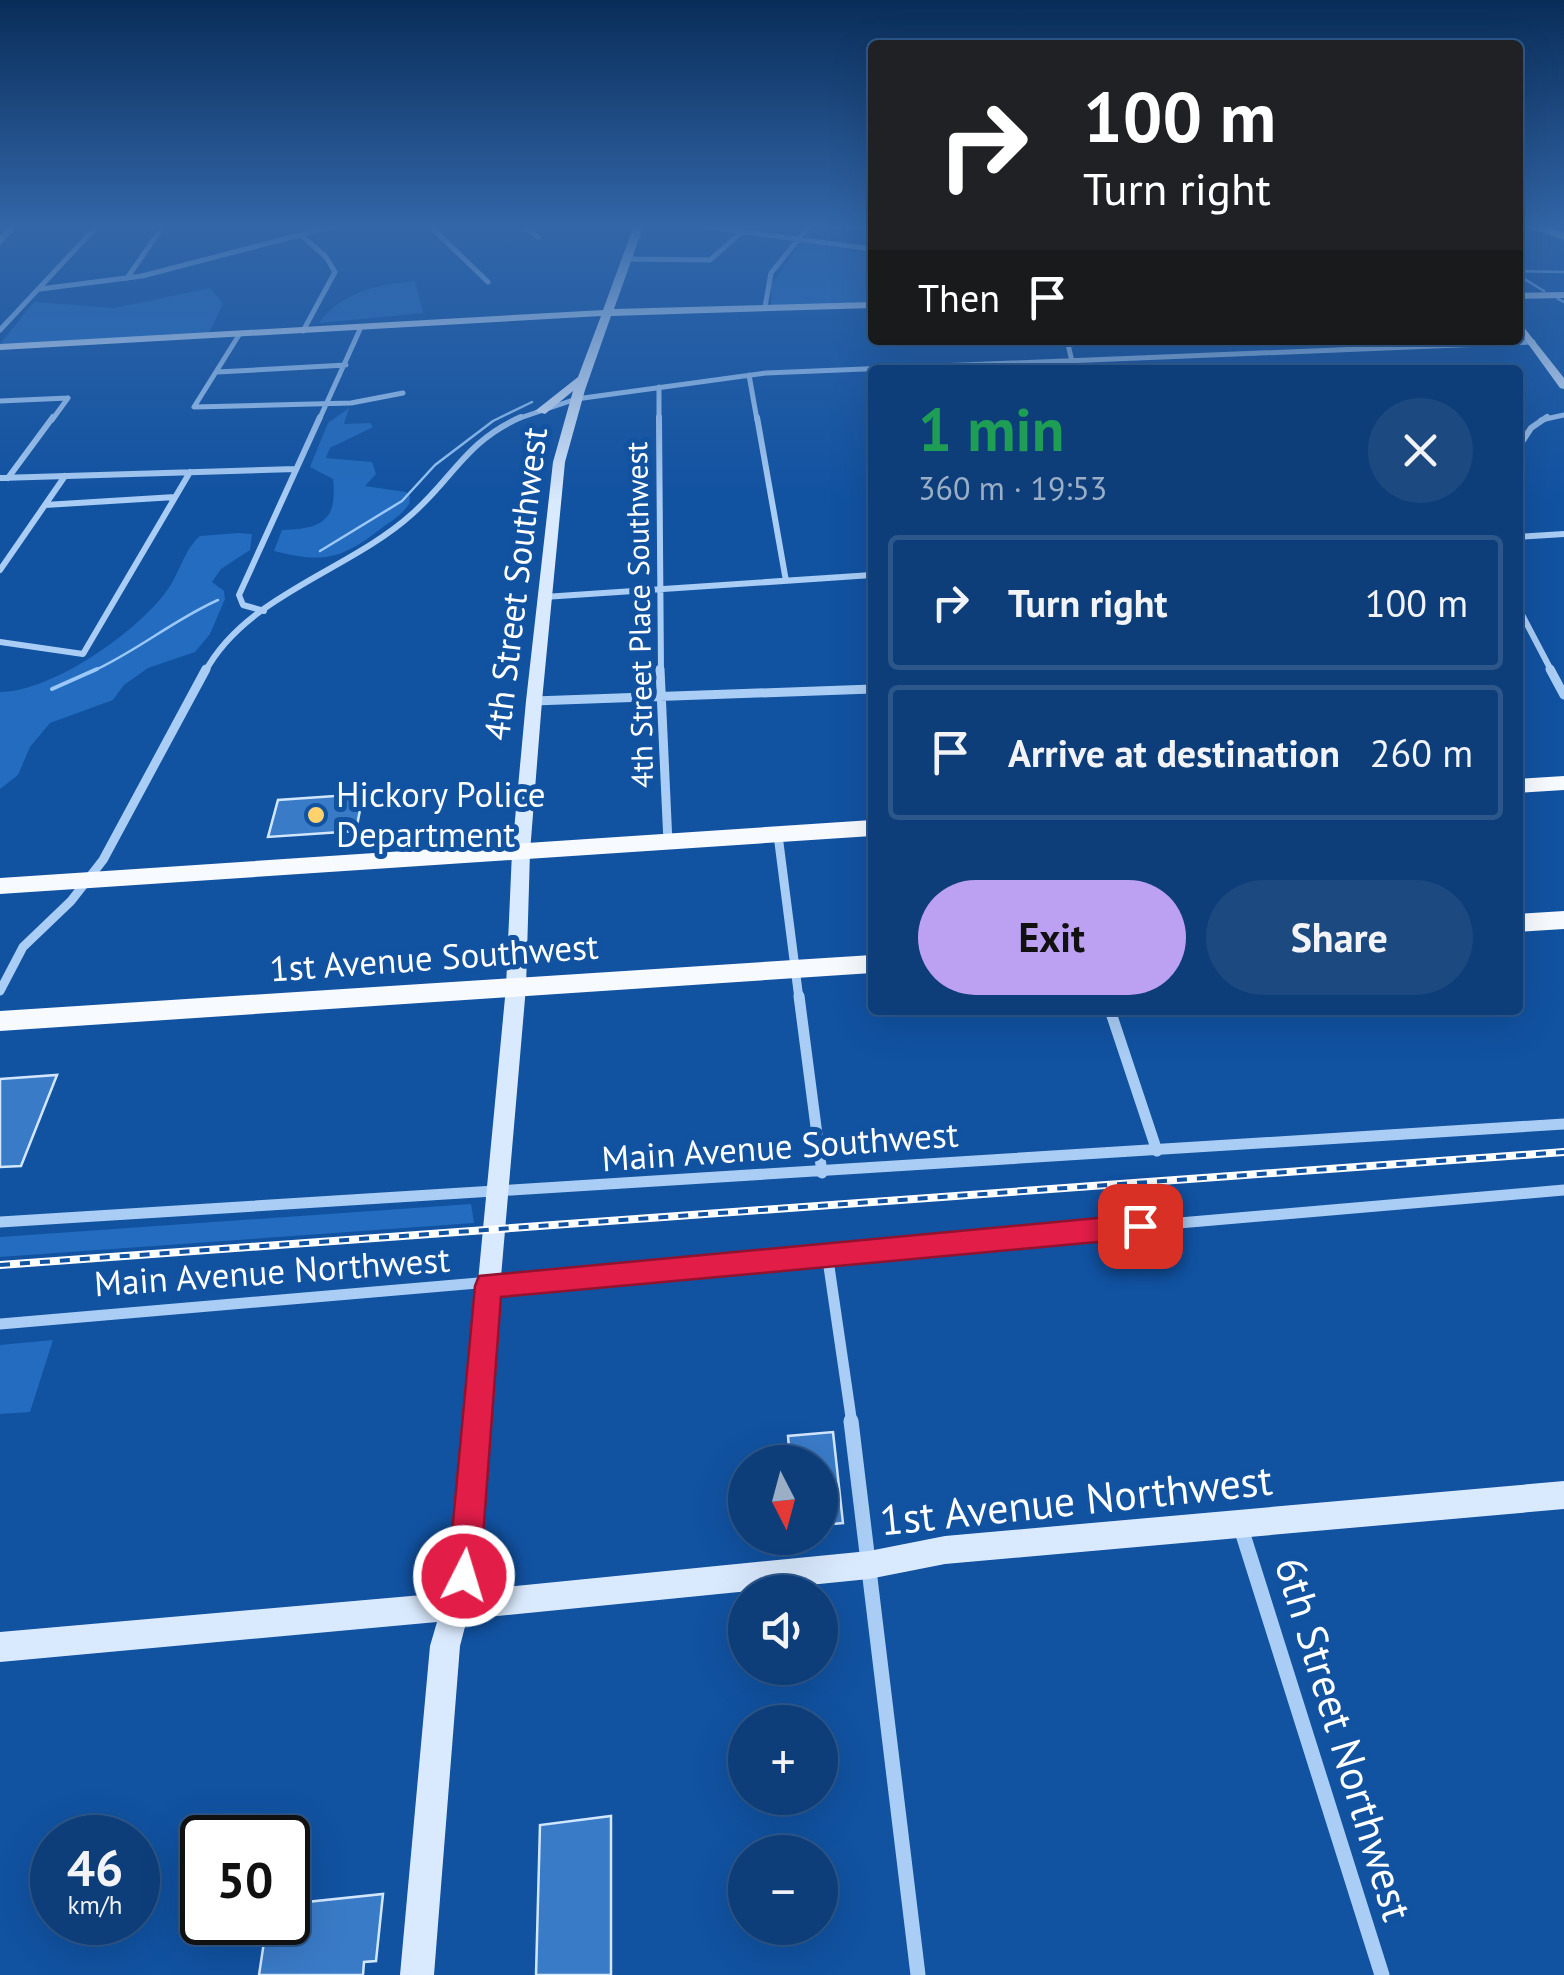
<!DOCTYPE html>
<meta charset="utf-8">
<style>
body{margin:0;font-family:"PT Sans",sans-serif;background:#1b4980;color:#f1f3f6;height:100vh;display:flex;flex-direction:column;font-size:38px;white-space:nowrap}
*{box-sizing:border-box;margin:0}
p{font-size:32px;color:#9aaec6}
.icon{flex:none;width:55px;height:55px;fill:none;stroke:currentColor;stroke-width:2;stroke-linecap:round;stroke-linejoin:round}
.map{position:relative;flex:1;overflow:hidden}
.drawer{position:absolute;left:868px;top:365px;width:655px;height:650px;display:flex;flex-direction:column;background:#0d3e79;border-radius:10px;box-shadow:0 10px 40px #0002,0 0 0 2px #2d578a}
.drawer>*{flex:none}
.top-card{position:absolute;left:868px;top:40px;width:655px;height:305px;border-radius:10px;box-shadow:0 10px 40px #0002,0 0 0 2px #2d578a;background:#202124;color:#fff;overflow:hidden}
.needle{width:65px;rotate:174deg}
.controls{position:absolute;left:728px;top:1445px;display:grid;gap:20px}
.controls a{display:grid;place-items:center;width:110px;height:110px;border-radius:50%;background:#0d3e79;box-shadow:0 10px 40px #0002,0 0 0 2px #2d578a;font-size:50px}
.speed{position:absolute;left:30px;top:1815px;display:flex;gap:20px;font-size:50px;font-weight:700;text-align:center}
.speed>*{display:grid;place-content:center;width:130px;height:130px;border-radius:50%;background:#0d3e79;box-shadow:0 10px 40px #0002,0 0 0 2px #2d578a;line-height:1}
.speed small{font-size:25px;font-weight:400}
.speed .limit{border:5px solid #111;border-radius:15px;background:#fff;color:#111}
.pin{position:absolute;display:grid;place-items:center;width:85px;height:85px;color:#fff;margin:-42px;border-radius:20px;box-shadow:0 5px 15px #0006}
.me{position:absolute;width:110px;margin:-55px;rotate:5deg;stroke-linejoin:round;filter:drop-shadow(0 0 8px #0008)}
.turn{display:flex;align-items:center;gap:35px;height:210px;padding:0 50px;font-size:45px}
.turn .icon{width:130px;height:130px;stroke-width:2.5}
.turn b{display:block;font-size:70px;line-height:85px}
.then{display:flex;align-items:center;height:95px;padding:0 50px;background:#0003;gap:20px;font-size:38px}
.round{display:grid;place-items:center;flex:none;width:105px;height:105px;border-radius:52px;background:#1b4980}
.overview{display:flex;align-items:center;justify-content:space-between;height:170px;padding:0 50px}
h1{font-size:60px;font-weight:800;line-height:75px;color:#1e9e55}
.primary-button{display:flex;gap:20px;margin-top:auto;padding:20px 50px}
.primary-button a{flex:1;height:115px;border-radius:60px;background:#bca0f2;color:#111;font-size:40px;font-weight:800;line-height:115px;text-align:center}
.primary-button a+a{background:#1b4980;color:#f1f3f6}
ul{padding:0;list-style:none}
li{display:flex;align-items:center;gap:30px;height:135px;margin:0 20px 15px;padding:0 30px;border:5px solid #2d578a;border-radius:10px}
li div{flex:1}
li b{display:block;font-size:38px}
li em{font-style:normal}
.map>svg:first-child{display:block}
.green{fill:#236cbf}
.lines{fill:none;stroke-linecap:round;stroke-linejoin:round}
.stream-far1{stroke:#9bc8f8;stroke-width:2.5}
.stream{stroke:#9bc8f8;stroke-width:4}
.building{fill:#3a7bc8;stroke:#d2e7fe;stroke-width:2.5}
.street-far4{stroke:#a9cdf5;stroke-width:5}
.street-far3{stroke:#a9cdf5;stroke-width:6}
.street-far2{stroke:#a9cdf5;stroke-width:9}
.street-far1{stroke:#a9cdf5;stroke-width:11}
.street{stroke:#a9cdf5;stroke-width:15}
.secondary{fill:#daeafe;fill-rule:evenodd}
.primary{fill:#f7faff;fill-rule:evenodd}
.highway{fill:#fff;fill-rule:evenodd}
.rail-casing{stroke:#fff;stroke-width:8}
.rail{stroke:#1152a1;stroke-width:4;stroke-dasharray:10;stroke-linecap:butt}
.route{fill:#e11d48;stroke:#92132f;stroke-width:2.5}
.poi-dot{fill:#ffd26d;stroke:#1152a1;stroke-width:4}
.labels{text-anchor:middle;stroke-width:10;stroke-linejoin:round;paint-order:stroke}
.far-street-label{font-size:30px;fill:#fff;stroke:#1152a1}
.street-label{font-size:35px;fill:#fff;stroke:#1152a1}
.poi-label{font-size:35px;fill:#fff;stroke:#1152a1;text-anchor:start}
.near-street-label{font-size:42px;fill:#fff;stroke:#1152a1}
</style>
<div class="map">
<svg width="1564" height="1975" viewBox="0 0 1564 1975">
<rect width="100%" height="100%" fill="#1152a1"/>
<path class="green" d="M802,242L872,253V303L771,305V285Z
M415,281L423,313L319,323C343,291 377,285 415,281Z
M210,288L223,304L208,335L0,344L34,302L114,308Z
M349,408L344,424L370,423L373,427L330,448L326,458L372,462L376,474L365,486L406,492L410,497L409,504C402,515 390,522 379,530C341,560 321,563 274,551L282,530C320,529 338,522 333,479L310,467L328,423Z
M238,533L252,534L250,550L221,569L212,582L224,591L225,599L210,634L195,652L148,668L124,685L113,700L50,723L30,747L18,775L0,789V692C52,692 139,631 168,589C180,572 184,550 200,536Z
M471,1204L474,1223L0,1257V1237Z
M53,1340L30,1412L0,1414V1345Z"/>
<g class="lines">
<path class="stream-far1" d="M1518,271L1564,272
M1518,275L1544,291
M1558,299L1564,302
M320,551L402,501L435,465L493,421L532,402
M91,672C136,652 173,620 218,600"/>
<path class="stream" d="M52,689L97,669"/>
</g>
<path class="building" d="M363,794L356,831L268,837L278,800Z
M57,1075L21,1166L0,1167V1079Z
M833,1432L843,1523L820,1525V1462H790L788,1436Z
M611,1816V1975H536L540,1825Z
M383,1894L376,1961L364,1962L363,1975H259L267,1922H288V1904Z"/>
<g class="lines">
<path class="street-far4" d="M429,225L488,282
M523,225L538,237
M693,225L872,249
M301,235L326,257L335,272L303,331
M626,259L710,260L743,231
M127,278L164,225
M40,289L142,276L338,225
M765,307L771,273L810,225
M0,330L98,225
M239,335L194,407L351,403L403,393
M1067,340L1074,370
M217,372L346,365
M749,375L757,420
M0,401L68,398
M52,420L68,398
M319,420L361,327
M514,420L576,399L766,373L1533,342
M659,420V387
M1541,420L1564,415"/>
<path class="street-far3" d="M659,417L661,672
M757,417L786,581
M1518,448L1531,428L1547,417
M0,478L295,469
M8,478L53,417
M45,505L175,497
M1518,537L1564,534
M0,570L65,476
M544,597L872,575
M1518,607L1552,672
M264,611L243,605L239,595L320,417
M0,642L83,654L190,472
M205,672C246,595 349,571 412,514C453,478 466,441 521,417"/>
<path class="street-far2" d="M660,669L668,843
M1550,669L1564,695
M534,701L872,689
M778,835L799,999
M0,991L23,947L71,901L103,860L206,669"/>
<path class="street-far1" d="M799,996L822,1173
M1110,1010L1157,1151
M0,1222L1564,1124
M827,1253L852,1424
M0,1324C522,1283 1043,1234 1564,1190"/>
<path class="street" d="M851,1421L918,1975
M1240,1525L1382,1975"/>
<path class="secondary" d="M10,225H19L0,245V236Z
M634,225H644L614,309L872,302V308L611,316L585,390L565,462L542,701L530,852L526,987L474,1590L869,1551L945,1536L1564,1481V1509L945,1564L869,1579L467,1619L460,1646L434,1975H400L430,1646L437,1622L0,1662V1632L445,1593L450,1576L506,987L512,852L526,701L553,462L573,391L545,414L535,411L578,377L601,316L0,350V344L603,310Z
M1564,292V298L1518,299V293Z
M1518,320L1564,378V389L1560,388L1518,330Z"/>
<path class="primary" d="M1564,776V790L1518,793V779Z
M872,820V836L0,894V878Z
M1564,911V929L1518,932V914Z
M872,955V973L0,1031V1011Z"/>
<path class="highway" d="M1521,225H1541L1564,232V240Z"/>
<g class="rail-casing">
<path id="rail" d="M0,1265L1564,1152"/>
</g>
<use href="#rail" class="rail"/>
</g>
<linearGradient id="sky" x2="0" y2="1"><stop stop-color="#092d59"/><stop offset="0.45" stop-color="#3266a8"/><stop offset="1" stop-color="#3266a8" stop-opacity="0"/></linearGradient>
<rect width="1564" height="502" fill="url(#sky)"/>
<path class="route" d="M1140,1214L1149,1217L1153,1226L1149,1234L1140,1238L501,1297L480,1576L476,1588L464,1592L453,1588L448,1576L475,1286L479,1276Z"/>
<circle class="poi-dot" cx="316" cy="815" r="10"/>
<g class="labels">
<g class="far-street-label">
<text transform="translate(640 615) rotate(-91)" y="10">4th Street Place Southwest</text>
</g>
<g class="street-label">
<text transform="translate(516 584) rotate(-83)" y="12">4th Street Southwest</text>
<text transform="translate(434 958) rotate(-4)" y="12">1st Avenue Southwest</text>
<text transform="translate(780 1147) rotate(-4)" y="12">Main Avenue Southwest</text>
<text transform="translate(272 1272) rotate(-4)" y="12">Main Avenue Northwest</text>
</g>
<g class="poi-label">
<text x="336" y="807">Hickory Police<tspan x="336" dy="40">Department</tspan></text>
</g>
<g class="near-street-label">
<text transform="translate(1076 1500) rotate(-6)" y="15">1st Avenue Northwest</text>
<text transform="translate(1344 1739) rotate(73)" y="15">6th Street Northwest</text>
</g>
</g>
</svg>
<div class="controls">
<a><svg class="needle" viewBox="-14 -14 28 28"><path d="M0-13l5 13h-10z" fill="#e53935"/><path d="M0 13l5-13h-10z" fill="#9aaec6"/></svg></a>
<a><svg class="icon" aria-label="sound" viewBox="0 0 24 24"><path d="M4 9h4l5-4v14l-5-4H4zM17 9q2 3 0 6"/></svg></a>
<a>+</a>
<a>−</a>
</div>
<div class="speed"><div>46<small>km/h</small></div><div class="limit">50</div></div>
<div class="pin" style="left:1140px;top:1226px;background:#d93025"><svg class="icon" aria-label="arrive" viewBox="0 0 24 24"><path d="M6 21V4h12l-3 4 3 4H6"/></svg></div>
<svg class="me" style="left:464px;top:1576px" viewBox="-20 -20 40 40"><circle r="17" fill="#e11d48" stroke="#fff" stroke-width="3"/><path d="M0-11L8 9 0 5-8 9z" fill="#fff"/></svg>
<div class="top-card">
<div class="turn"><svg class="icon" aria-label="right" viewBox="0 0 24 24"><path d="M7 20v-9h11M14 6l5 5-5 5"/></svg><div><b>100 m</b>Turn right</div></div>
<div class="then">Then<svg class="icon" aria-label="arrive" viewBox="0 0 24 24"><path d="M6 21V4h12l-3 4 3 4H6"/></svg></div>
</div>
<section class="drawer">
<div class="overview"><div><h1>1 min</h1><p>360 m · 19:53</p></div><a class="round"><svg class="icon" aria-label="close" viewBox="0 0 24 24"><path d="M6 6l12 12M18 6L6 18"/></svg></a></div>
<ul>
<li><svg class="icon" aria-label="right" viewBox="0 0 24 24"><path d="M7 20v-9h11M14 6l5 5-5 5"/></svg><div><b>Turn right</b></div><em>100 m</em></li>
<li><svg class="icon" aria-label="arrive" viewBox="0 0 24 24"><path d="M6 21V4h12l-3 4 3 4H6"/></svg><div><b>Arrive at destination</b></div><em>260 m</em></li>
</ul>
<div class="primary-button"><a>Exit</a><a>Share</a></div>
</section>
</div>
